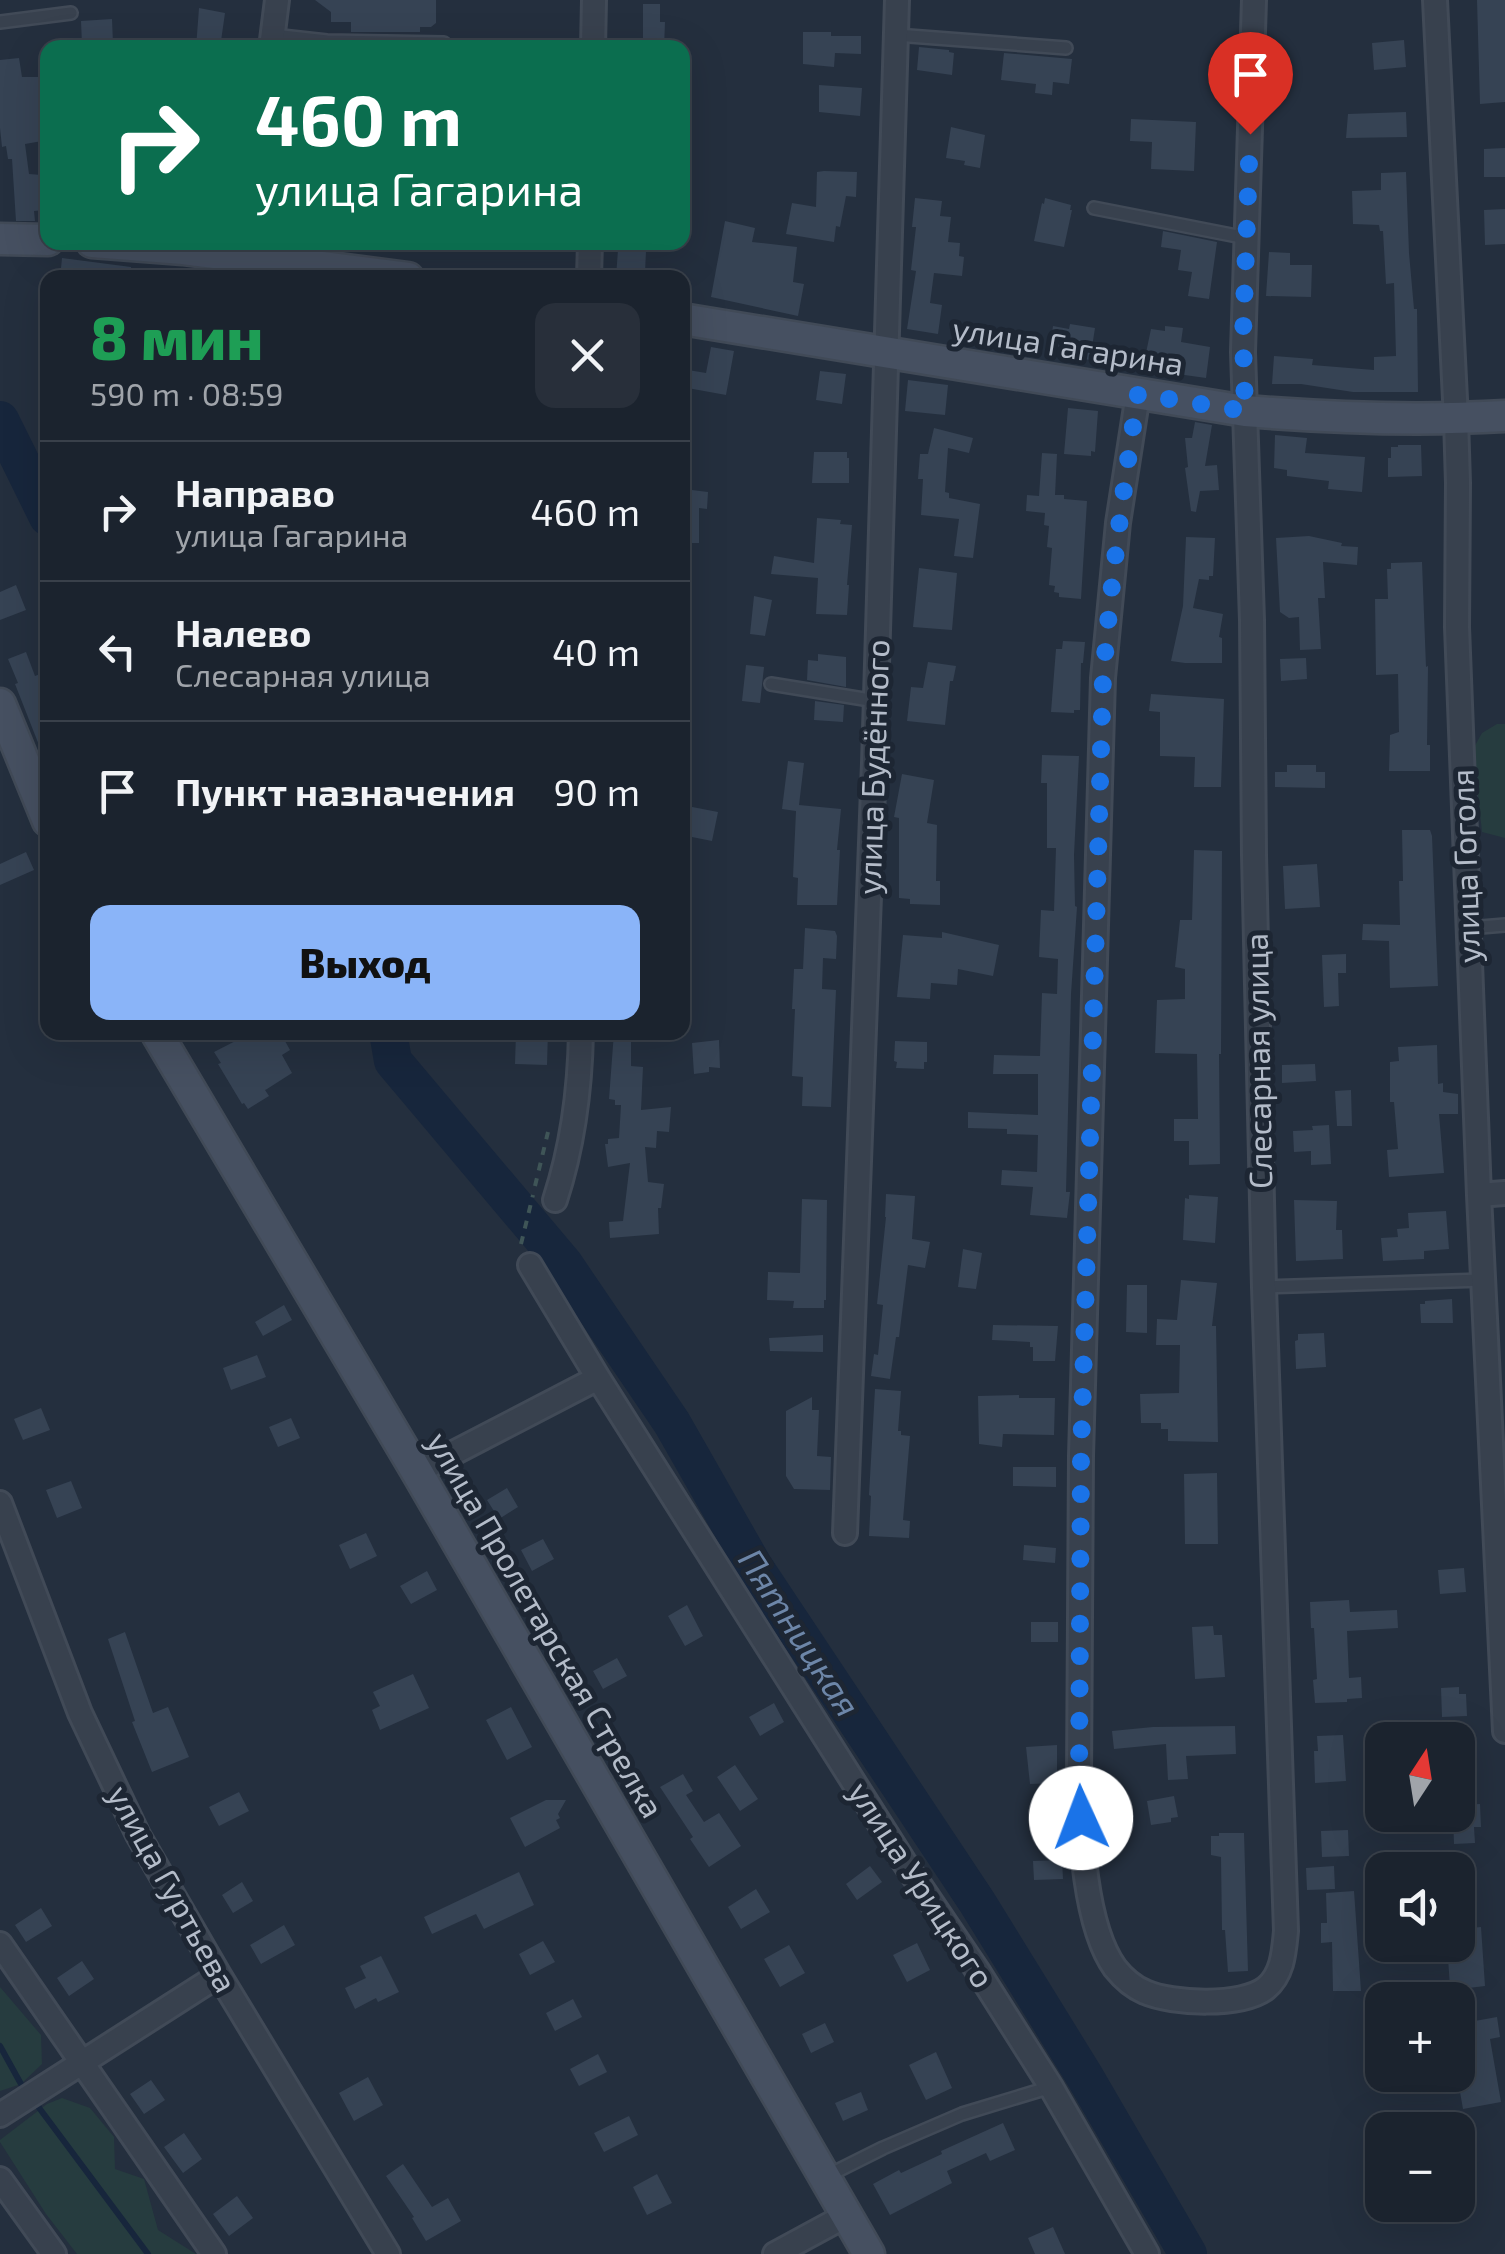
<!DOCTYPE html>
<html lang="ru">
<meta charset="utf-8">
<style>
body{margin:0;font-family:"Exo 2",sans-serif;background:#282f3a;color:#f1f3f6;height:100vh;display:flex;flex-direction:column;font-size:38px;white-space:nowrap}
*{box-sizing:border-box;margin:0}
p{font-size:32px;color:#a0a4aa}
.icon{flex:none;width:55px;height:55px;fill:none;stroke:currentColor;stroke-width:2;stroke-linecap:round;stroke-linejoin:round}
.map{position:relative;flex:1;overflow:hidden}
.side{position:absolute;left:40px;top:270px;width:650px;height:770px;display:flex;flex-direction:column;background:#1b232e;border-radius:20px;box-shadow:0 10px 40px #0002,0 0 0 2px #39404a}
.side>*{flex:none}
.hud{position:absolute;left:40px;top:40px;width:650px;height:210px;border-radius:20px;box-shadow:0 10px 40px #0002,0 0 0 2px #39404a;background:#0b6e4f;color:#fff;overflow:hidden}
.needle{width:65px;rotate:12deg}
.tools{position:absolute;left:1365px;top:1722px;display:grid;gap:20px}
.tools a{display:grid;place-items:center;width:110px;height:110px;border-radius:20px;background:#1b232e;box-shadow:0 10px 40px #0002,0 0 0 2px #39404a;font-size:50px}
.pin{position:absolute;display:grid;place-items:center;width:85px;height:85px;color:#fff;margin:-102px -42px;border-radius:50% 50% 50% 0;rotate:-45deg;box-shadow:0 0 10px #0007}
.pin .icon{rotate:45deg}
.me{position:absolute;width:110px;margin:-55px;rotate:358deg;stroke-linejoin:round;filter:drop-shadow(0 0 8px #0008)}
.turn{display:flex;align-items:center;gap:35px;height:210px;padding:0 50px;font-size:45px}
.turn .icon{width:130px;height:130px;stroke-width:2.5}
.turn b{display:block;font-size:70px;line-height:85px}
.round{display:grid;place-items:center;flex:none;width:105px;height:105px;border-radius:20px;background:#282f3a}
.head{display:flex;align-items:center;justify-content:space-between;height:170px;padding:0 50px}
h1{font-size:60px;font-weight:800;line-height:75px;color:#1e9e55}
.cta{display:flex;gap:20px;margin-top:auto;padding:20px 50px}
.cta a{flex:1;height:115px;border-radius:20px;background:#8ab4f8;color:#111;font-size:40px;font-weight:800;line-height:115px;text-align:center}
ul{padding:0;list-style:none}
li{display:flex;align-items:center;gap:30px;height:140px;padding:0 50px;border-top:2px solid #39404a}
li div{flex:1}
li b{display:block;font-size:38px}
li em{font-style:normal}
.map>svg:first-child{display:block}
.green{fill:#263c3f}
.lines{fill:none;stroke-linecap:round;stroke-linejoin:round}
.stream{stroke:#17263c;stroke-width:6}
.river{stroke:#17263c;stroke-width:38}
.building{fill:#364354}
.lane-casing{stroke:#414a57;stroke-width:16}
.street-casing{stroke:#414a57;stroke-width:28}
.secondary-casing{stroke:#414a57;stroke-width:35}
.path{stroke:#3f5557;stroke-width:4;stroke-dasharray:8 8;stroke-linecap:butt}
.lane{stroke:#38414e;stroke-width:11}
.street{stroke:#38414e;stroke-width:22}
.secondary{stroke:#465061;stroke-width:30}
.route{stroke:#1a73e8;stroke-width:18;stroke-dasharray:0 32.4}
.labels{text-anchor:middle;stroke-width:10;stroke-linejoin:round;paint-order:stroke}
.street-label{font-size:32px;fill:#b4bcc9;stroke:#1d2633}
.water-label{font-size:35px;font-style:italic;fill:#6d86a8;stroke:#1d2633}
</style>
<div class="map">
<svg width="1505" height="2254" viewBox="0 0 1505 2254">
<rect width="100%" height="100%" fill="#242f3e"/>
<path class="green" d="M1497,724H1505V838L1482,832L1473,749L1482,733Z
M0,1987L41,2035L42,2064L21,2084L0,2091Z
M62,2098L90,2108L114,2137L115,2169L144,2179L158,2230L196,2254H77L46,2214L0,2142V2140L47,2104Z"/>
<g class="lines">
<path class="stream" d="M0,2046L21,2084
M37,2105L148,2254"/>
<path class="river" d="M0,420L48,517
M388,1032L393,1061L564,1264L672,1423L753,1565L977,1902L1085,2077L1188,2254"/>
</g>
<path class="building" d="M315,0H436V23L431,27H420V32H351V22H331V12Z
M1477,0H1505V102L1480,104Z
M643,4H660V22H665L664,48H643Z
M199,8L225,13L220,48H196Z
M112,19L113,43L82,45L81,21Z
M803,32H831V36H861V54L835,53L834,67L803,64Z
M1404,40L1406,67L1374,70L1372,43Z
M919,47L949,50V52L954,53L952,75L917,70Z
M1004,53L1072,59L1069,84L1053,82L1052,95L1035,93L1036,84L1001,80Z
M19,58L22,77H48V93H43L48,140L25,144L29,174L42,175L45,210L34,211L35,221H16L12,159H8L6,146L2,147L0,128V60Z
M819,85L862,88L860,116L819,112Z
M1406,112L1407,137L1346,138L1348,114Z
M1131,119L1196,122L1194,171L1151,169L1152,142L1130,141Z
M951,127L985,135L980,168L964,165L965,161L946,158Z
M1505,148V177H1484V149Z
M824,171L857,172L856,197L846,196L840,227L836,226L834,242L786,234L792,203L816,207L817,172Z
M1406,172L1409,253L1414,309H1417L1418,392H1353L1301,384H1272L1274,356L1313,359L1312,365L1374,370V357L1396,356L1394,283L1386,284L1383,231H1380L1379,225L1353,224L1352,191L1381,190V173Z
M915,198L942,201L940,216L951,217L948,242L960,243L959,256L964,257L962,276L934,273L930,303L942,305L938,334L907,329L916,271L911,270L916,227H912Z
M1045,198L1071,205L1070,210H1072L1064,247L1034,241L1042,203L1044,204Z
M1505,209V244L1485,245L1484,210Z
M725,221L755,228L752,242L797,247L793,282L804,284L798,316L711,297Z
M1163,231L1217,242L1209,299L1188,296L1192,272L1178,270L1181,250L1161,247Z
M618,249L646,251L645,273H639V278H616Z
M1269,252L1290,253V265H1312L1311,297L1266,296Z
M62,258L131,267V278H60Z
M1070,324L1095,328L1090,360L1049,353L1053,326L1069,329Z
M1165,326L1183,328L1181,342L1210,347L1206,378L1149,370V368L1143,367L1151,329L1165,331Z
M711,347L734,351L726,395L682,387V369L706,373Z
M820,371L846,374L842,404L816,400Z
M908,380L948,385L945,415L905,411Z
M1068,408L1098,411L1095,452L1091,451V456L1064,454Z
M1195,422L1212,425L1205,466L1217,465L1219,490L1200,491L1196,512L1191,511L1185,468L1188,467L1185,438H1192Z
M934,428L973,438L969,453L948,448L945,492L949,493V498L980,504L973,558L954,556L959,519L921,515L923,479H918L920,454H928Z
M1275,435L1307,438L1305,453L1365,457L1362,492L1328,489L1329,481L1287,476V470L1274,468Z
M1398,445H1421L1422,476L1388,477V458H1391V447H1398Z
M814,452H847V458H849V483H812Z
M1042,453L1057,454L1055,495H1064V499L1087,501L1081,599L1059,597V593L1054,592L1055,586L1049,585L1052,548L1047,547L1049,526L1044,525L1045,513L1026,511L1027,495L1039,496Z
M692,490L708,492L707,509L699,508V543H682V504H691Z
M817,518L841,520L840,524L852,525L847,585H849L847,615L816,614L818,578L771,574L774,556L814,563Z
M1309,536L1342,543L1341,546L1358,547L1357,565L1323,562L1325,598H1318L1321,649L1300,650L1299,617L1289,618L1280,612L1276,538Z
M1186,537L1215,538L1213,576H1209V580L1199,579L1193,608L1223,614L1219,637L1222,638V663H1185L1171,661L1183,606Z
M1422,562L1426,667L1428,666L1427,745H1430V771H1389L1390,735L1399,732L1398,674L1376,675L1375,599H1388L1387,569H1391V563Z
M919,568L957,573L952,630L913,627Z
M16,585L26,610L0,620V592Z
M754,596L772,600L765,636L750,634Z
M1063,641L1085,642L1083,663H1081L1080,710H1074V713L1051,712L1056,649H1062Z
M26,652L35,676L40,674L48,693L46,763L15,684L18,683L8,659Z
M818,654L846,657V687L807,680L808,660L818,661Z
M1306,658L1307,679L1281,681L1280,659Z
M928,662L956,666L953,681H950L945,725L907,721L911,687L923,688Z
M746,665L764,667L760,703L742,701Z
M1151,694L1224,699L1221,787H1194L1195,757L1160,756V712L1149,711Z
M815,701L844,705L843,722L814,720Z
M1042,755L1079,756L1074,855L1075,906L1077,907L1071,994L1066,1192H1070L1067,1218L1030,1215L1033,1187L1001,1185L1002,1170L1037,1172L1038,1135L1007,1134V1129L968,1128V1112L1038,1115V1074H993L994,1055L1040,1056L1042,993L1057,994L1058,959L1039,957L1041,910L1054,911L1056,848H1047V783H1041Z
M788,761L804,763L799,805L841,809L837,850H840L837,905H797L798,878L793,877L796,811L782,809Z
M1287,765H1316V772H1325V788L1275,787V772H1287Z
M902,774L934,780L927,823L937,825L936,881H940V905L910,904V899L899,898V818L894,817Z
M682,805L718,812L712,841L682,835Z
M1402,830H1430L1432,836L1438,986L1390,988L1389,941L1362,940L1363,924L1400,925L1399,881H1403Z
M1194,850L1222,851L1221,1054H1219L1220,1164L1189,1165V1141H1174V1119H1198L1197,1054L1155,1053L1157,1000L1185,999V969L1175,967L1180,920H1192Z
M26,852L34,870L0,885V864Z
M1317,864L1320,907L1285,909L1283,866Z
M805,928L835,931L837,936L836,959L823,958L822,989L836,990L831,1107L802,1106L803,1077L792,1076L795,1009H792L794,969H803Z
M942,932L999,945L993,976L958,969L957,985L931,983L930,999L897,997L903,935L942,938Z
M1346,954V973H1338L1339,1006L1324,1007L1322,955Z
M253,1032H280L290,1050L282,1055L292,1073L267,1089L265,1090L269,1096L248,1109L244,1103L242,1104L218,1064L221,1063L214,1052Z
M516,1032H548L547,1065L515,1064Z
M614,1032H631V1066L643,1067L641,1110L671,1107L669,1132L657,1131L656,1148L645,1147L648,1182L664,1184L661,1208H658L659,1234L610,1238L609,1222L623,1221L630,1163L608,1167L605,1144H608V1139L619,1138L621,1105H615V1100L609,1099Z
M719,1040L720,1068L709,1067V1072L694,1074L692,1043Z
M895,1041L927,1042V1062H924V1069L896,1068L897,1062L894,1061Z
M1437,1045L1438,1084L1443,1083V1092L1458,1094V1114H1439L1444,1173L1389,1177L1387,1150L1398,1149L1394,1102H1390V1062L1399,1061L1398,1047Z
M1315,1064L1316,1081L1282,1083V1065Z
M1351,1090L1352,1126H1337L1335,1091Z
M1329,1125L1331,1164L1311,1165V1151L1294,1152L1293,1131L1313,1130L1312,1126Z
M886,1194L915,1196L912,1239L930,1242L925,1268L908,1265L899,1337H896L890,1379L871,1376L874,1354L878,1355L883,1305L877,1304L886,1217H885Z
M1189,1195L1218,1197L1215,1243L1183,1240L1185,1198L1189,1199Z
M802,1199L827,1200L826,1300H824V1308H793L794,1301L767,1300L768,1272L800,1273Z
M1294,1200L1337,1201L1336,1230H1342L1343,1259L1296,1261Z
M1446,1211L1449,1249L1424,1251V1259L1383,1261L1381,1238L1398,1237L1397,1229L1409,1228L1408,1213Z
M963,1249L982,1253L976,1289L958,1287Z
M1181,1280L1217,1283L1212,1326H1216L1218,1442L1168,1441V1429H1161V1423H1141L1140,1394L1179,1393L1180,1345H1156L1157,1319L1177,1320Z
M1127,1285H1147V1333L1126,1332Z
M1452,1299L1453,1323H1421L1420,1304H1425V1301Z
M284,1305L292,1320L263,1336L255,1322Z
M993,1325L1058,1326L1055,1361H1033V1347H1030V1342L992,1340Z
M1324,1333L1326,1367L1296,1369L1295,1341L1298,1340V1334Z
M823,1335V1352L770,1351L769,1338Z
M257,1355L266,1377L231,1390L223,1368Z
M875,1389L901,1391L898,1431H901V1435L910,1436L903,1520L910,1521L909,1538L869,1536L871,1496L869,1495Z
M1019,1395V1398H1055L1054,1435L1003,1434L1002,1447L979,1444L978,1396Z
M812,1397V1410H819L817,1456L831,1457L830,1490L794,1489L786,1476V1411Z
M41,1408L50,1430L23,1440L14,1419Z
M291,1418L300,1438L278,1447L269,1427Z
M1013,1467H1056V1487L1013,1486Z
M1217,1473L1218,1544H1185L1184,1474Z
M71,1481L82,1508L57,1518L46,1490Z
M507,1488L518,1507L499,1519L487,1500Z
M366,1533L377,1556L350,1569L339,1545Z
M543,1539L554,1559L532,1571L521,1550Z
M1024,1545L1056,1548L1055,1563L1023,1560Z
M1464,1568L1466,1592L1440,1594L1438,1570Z
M427,1571L437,1590L411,1604L400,1586Z
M1349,1600L1350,1612L1397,1610L1398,1628L1347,1631L1349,1678L1361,1677L1362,1698L1347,1699V1702L1315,1703L1313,1680L1317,1679L1314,1628H1311L1310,1602Z
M687,1605L703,1636L685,1646L668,1616Z
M1031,1622H1058V1642H1031Z
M1213,1626L1214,1635H1222L1225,1677L1195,1679L1192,1627Z
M125,1632L153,1713L168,1707L189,1757L152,1772L132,1722L135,1721L108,1639Z
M617,1658L627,1676L603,1689L593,1671Z
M413,1674L429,1708L380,1730L372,1710L380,1706L373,1692Z
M1459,1687V1694H1466L1467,1716L1442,1717L1441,1688Z
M774,1703L784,1722L760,1736L749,1717Z
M511,1707L532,1747L507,1760L486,1720Z
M1235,1726L1236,1754L1186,1756L1188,1779L1168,1780L1166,1744L1114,1749L1112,1731L1153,1727Z
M1343,1735L1346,1781L1315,1783L1314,1751H1318L1317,1736Z
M1057,1745V1783L1030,1784L1026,1747Z
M735,1765L758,1799L740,1811L717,1777Z
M683,1774L693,1791L686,1795L704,1822L719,1813L741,1846L709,1867L690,1839L693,1837L660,1787Z
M239,1792L249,1811L219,1826L209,1807Z
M1174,1796L1178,1817L1171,1818V1822L1151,1825L1147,1801Z
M546,1800H566L558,1814L560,1818L556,1820L560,1828L525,1847L510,1818Z
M1480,1804L1481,1827H1474L1475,1843L1454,1844L1453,1815H1458V1805Z
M1348,1830L1349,1856L1322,1857L1321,1831Z
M1219,1833H1244L1248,1971L1228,1972L1225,1930H1222L1221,1857L1211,1855V1836H1219Z
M1062,1860L1063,1879L1034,1880L1033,1861Z
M870,1866L882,1882L857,1900L846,1884Z
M1334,1866L1335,1889L1307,1890L1306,1868Z
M519,1872L534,1905L484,1929L476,1914L432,1934L424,1917Z
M242,1882L253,1901L233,1913L222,1895Z
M756,1889L770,1912L741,1929L728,1907Z
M1354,1891L1361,1991H1333L1332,1942L1321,1943V1923H1327L1326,1893Z
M41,1908L52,1926L26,1942L15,1925Z
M284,1925L295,1945L261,1964L250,1945Z
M1481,1927L1485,1986L1460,1989V1986L1450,1987L1448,1958H1456L1458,1929Z
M543,1941L555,1962L530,1975L519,1954Z
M917,1943L930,1970L907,1982L893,1955Z
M789,1945L805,1973L780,1987L764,1959Z
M381,1956L399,1992L378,2002L376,1998L355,2009L345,1988L366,1978L360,1966Z
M82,1961L94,1979L69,1996L57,1978Z
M573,1999L582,2017L555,2031L546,2013Z
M1497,2017L1500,2037L1490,2039L1501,2102L1463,2109L1457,2075L1458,2071L1466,2070L1458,2024Z
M825,2023L834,2042L811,2053L802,2034Z
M936,2052L952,2088L926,2100L909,2065Z
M598,2054L607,2072L579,2086L570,2069Z
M368,2077L383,2105L354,2121L339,2093Z
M151,2080L165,2100L144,2114L130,2094Z
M861,2092L868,2110L843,2121L835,2103Z
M629,2116L638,2135L604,2152L594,2133Z
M1003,2123L1015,2150L990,2161L986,2153L947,2171L952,2183L890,2215L873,2184L899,2170L901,2173L942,2154L941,2151Z
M184,2133L202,2159L183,2173L164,2147Z
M403,2164L432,2207L448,2198L461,2221L426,2241L412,2218L414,2217L386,2176Z
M657,2174L672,2203L647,2215L633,2187Z
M237,2196L253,2218L229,2236L213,2214Z
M1053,2227L1065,2254H1035L1028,2238Z"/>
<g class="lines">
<g class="lane-casing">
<path id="lane" d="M0,22L71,13
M273,35L327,41L444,43
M896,35L1066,48
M1094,208L1247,238
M771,684L876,701
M1469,928L1505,925
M1264,1287L1483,1280
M825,2177L883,2148L962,2114L1051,2087"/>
</g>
<g class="street-casing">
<path id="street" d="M1435,0L1456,419L1458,483L1457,627L1479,1195L1505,1731
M271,48L277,0
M593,48L594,0
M247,278L251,242
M589,278L590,242
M1138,394L1118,523L1103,678L1081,1456L1079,1779C1081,1832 1084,1925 1115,1968C1123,1978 1133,1987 1145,1992C1172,2004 1242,2007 1266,1988C1283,1974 1284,1951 1286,1931L1264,1287L1254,855L1252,620L1243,352L1254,0
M1479,1195L1505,1193
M555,1200C573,1145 580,1090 581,1032
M530,1265L598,1378L904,1862L977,1970L1051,2087L1147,2254
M417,1472L598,1378
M0,1503L80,1713L138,1835L219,1975L388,2254
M845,1533L874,763L897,0
M0,1944L214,2254
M0,2115L219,1975
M0,2179L54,2254
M775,2254L847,2215"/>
</g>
<g class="secondary-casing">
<path id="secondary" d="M0,239L48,240
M92,242L183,249L408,278
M682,319L1245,411C1332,418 1418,421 1505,416
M0,704L48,821
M156,1032L417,1472L869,2254"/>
</g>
<path class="path" d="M535,1186L548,1132
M521,1244L533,1195"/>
<use href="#lane" class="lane"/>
<use href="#street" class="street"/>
<use href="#secondary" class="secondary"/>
</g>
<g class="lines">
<path class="route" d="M1081,1818L1079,1779L1081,1456L1103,678C1111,581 1123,490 1138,394L1245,411L1243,336L1250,134"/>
</g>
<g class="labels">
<g class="street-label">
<text transform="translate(1068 347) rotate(9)" y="11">улица Гагарина</text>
<text transform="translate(874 767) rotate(-88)" y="11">улица Будённого</text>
<text transform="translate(1466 866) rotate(-92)" y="11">улица Гоголя</text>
<text transform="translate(1259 1061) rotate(-91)" y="11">Слесарная улица</text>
<text transform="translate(545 1625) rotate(60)" y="11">улица Пролетарская Стрелка</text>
<text transform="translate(921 1885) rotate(57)" y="11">улица Урицкого</text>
<text transform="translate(172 1889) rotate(61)" y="11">улица Гуртьева</text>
</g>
<g class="water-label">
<text transform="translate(799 1633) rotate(57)" y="12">Пятницкая</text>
</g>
</g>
</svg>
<div class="tools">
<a><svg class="needle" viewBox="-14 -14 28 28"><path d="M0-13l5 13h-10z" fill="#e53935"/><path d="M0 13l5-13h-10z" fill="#a0a4aa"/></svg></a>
<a><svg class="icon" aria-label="sound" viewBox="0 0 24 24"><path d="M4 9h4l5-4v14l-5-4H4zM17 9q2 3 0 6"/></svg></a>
<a>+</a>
<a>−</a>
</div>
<div class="pin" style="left:1250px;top:134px;background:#d93025"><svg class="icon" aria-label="arrive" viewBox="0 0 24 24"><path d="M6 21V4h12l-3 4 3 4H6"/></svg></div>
<svg class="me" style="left:1081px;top:1818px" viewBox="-20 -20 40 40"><circle r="19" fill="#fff"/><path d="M0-13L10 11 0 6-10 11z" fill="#1a73e8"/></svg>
<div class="hud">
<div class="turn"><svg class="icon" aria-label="right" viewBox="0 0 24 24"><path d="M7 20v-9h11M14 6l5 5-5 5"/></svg><div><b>460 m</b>улица Гагарина</div></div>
</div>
<section class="side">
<div class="head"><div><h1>8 мин</h1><p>590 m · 08:59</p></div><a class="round"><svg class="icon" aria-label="close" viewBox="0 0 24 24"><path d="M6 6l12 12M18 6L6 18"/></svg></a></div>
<ul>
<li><svg class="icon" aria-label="right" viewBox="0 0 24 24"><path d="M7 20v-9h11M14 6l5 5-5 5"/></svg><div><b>Направо</b><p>улица Гагарина</p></div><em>460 m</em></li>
<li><svg class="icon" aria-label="left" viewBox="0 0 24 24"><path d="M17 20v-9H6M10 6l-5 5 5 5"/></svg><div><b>Налево</b><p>Слесарная улица</p></div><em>40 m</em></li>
<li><svg class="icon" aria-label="arrive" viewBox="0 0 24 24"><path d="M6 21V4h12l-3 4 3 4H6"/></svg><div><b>Пункт назначения</b></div><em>90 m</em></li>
</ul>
<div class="cta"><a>Выход</a></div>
</section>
</div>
